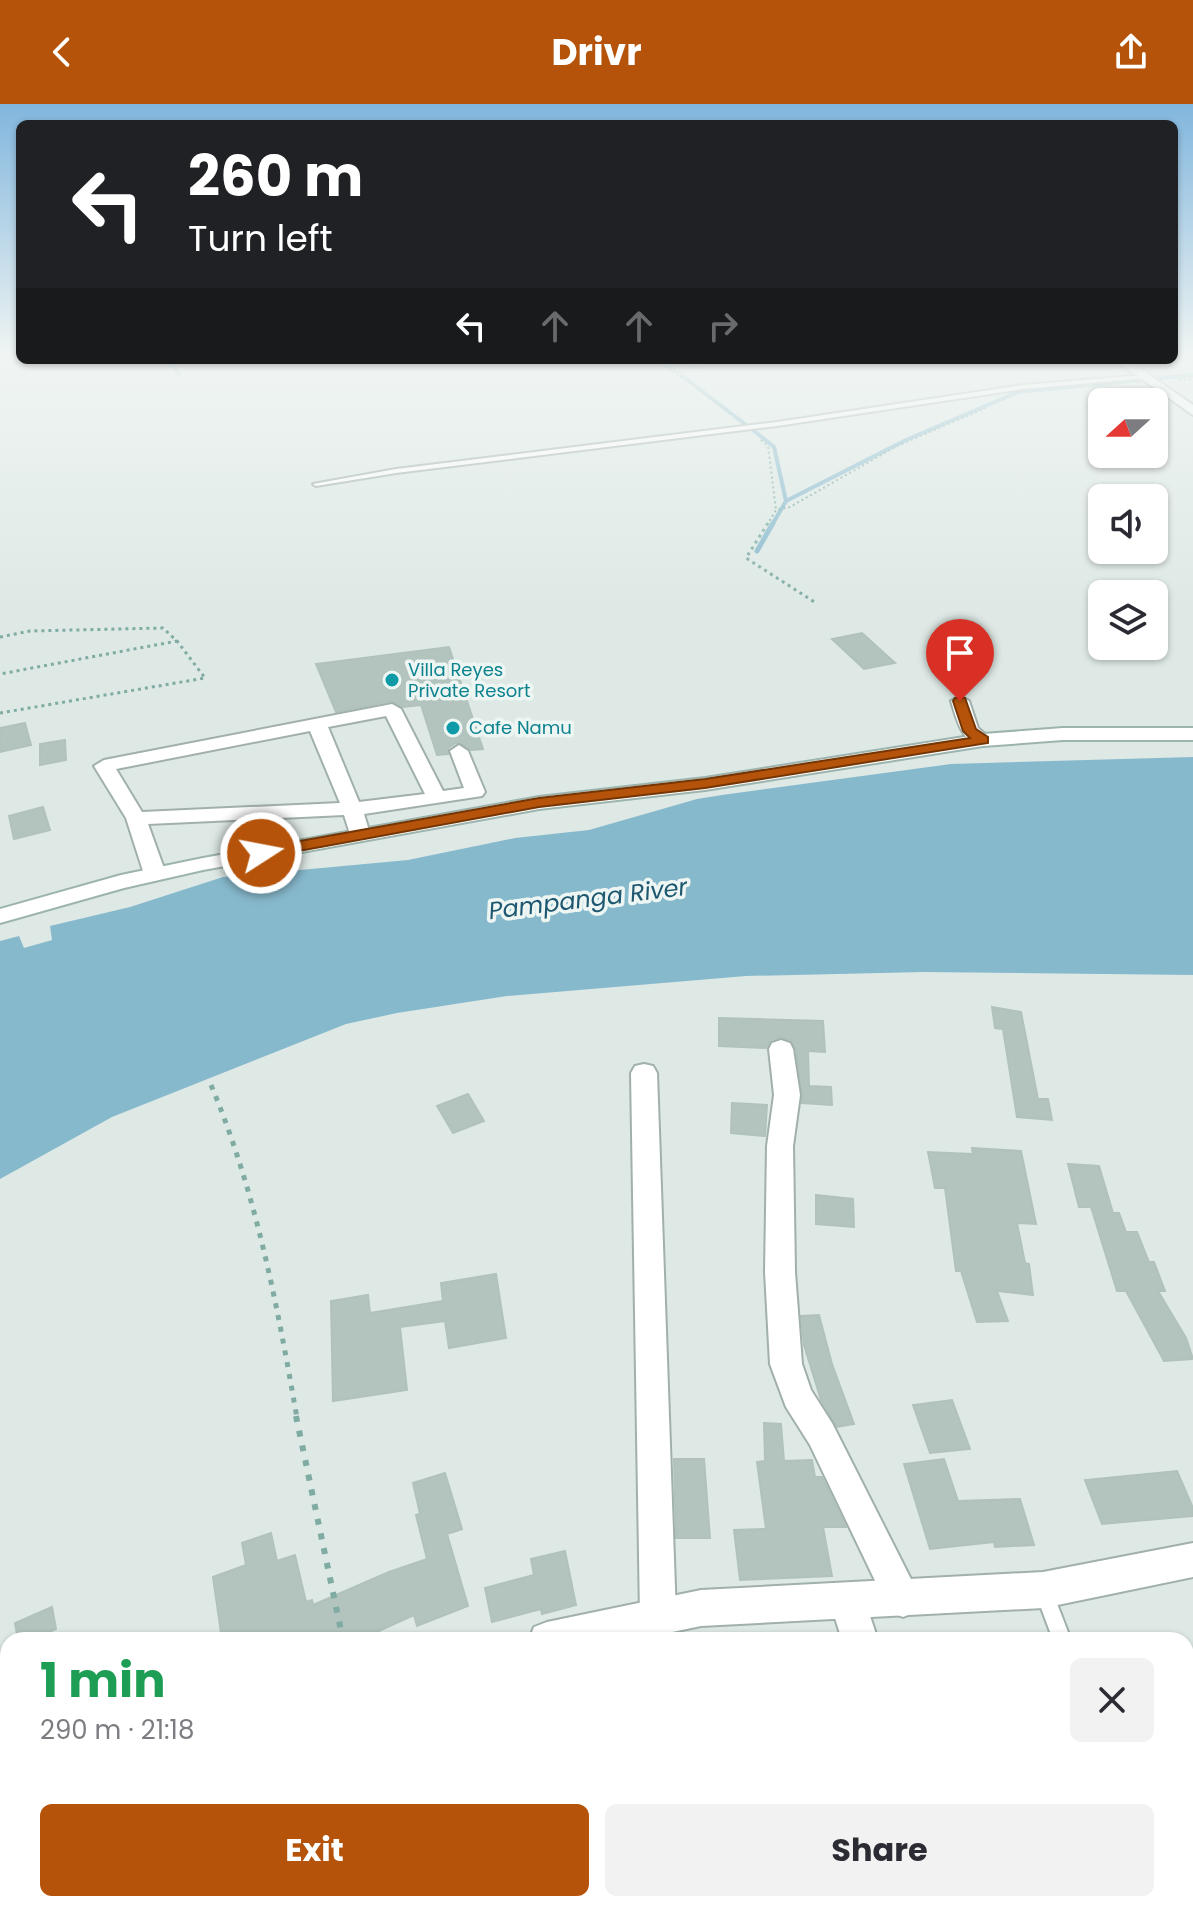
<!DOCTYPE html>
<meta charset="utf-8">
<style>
body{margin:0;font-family:Poppins,sans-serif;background:#f2f2f3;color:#2b2b33;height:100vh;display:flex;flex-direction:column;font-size:30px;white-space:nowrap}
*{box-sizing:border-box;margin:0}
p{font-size:26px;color:#7c7c81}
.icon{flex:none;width:44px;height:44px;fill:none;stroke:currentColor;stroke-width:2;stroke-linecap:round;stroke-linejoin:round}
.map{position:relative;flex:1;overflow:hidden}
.sheet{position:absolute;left:0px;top:1528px;width:1194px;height:280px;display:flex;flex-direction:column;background:#fff;border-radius:24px 24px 0 0;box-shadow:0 2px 6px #0004}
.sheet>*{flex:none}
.top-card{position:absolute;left:16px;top:16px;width:1162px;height:244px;border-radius:12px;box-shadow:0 2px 6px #0004;background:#202124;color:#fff;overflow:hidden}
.needle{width:52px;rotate:249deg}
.controls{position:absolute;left:1088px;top:284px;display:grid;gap:16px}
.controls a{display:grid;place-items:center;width:80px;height:80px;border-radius:12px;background:#fff;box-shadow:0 2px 6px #0004;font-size:40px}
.pin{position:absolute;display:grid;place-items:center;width:68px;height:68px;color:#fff;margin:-82px -34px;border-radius:50% 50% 50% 0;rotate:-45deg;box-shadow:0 0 8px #0007}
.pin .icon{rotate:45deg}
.me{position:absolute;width:88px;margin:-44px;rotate:79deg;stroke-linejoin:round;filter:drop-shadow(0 0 6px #0008)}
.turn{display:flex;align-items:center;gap:28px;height:168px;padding:0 40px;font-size:36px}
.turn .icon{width:104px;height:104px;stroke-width:2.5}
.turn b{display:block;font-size:56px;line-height:68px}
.lanes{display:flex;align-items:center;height:76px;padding:0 40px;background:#0003;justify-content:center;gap:40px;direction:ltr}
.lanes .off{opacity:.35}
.round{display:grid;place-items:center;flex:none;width:84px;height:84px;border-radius:12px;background:#f2f2f3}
.headline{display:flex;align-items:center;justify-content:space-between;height:136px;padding:0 40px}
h1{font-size:48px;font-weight:700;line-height:60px;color:#1e9e55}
.cta{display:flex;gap:16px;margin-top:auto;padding:16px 40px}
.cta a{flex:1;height:92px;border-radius:12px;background:#b45309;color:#fff;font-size:32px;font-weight:700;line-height:92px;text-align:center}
.cta a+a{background:#f2f2f3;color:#2b2b33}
header{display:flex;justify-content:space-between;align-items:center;height:104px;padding:0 40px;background:#b45309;color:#fff;font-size:36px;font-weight:700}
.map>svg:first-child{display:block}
.water{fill:#87b9cd}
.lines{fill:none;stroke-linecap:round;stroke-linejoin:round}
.stream-far1{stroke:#87b9cd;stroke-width:4}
.stream{stroke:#87b9cd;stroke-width:5}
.building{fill:#b3c3be;stroke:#b1c2bd;stroke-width:2}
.service-casing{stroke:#a1b0ac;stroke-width:4}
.minor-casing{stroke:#a1b0ac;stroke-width:4}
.tertiary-casing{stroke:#a1b0ac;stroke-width:4}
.secondary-casing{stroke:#9db4ae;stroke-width:4}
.path-far3{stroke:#7faba3;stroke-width:2;stroke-dasharray:2 3;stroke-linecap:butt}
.path-far2{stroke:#7faba3;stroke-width:3;stroke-dasharray:3 4;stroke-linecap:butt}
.path-far1{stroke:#7faba3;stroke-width:5;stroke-dasharray:5 7;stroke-linecap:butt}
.path{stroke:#7faba3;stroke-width:6;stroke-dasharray:6 9;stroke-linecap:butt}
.service{fill:#fff;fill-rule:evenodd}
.minor{fill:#fff;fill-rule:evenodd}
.tertiary{fill:#fff;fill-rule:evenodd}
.secondary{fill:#fff;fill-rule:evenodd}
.route{fill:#b45309;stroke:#753606;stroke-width:2}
.culture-dot{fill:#0f9aa8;stroke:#eef6f3;stroke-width:3}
.labels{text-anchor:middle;stroke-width:7;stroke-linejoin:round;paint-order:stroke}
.far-culture-label{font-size:18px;fill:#0d838f;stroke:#eef6f3;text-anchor:start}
.water-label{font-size:24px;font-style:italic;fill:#1d5870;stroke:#eef6f3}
</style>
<header><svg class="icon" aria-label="back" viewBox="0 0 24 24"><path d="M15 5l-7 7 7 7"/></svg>Drivr<svg class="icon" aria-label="share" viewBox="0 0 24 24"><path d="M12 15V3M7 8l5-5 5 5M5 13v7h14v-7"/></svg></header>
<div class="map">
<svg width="1193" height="1808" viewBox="0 0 1193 1808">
<rect width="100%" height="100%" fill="#dee9e5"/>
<path class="water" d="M1193,653V871L924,868L746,872L507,892L397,909L346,920L112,1013L0,1075V837L19,832L24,844L52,836L50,822L130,803L223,773L408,756L515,734L589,726L697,695L722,691L951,660Z"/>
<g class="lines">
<path class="stream-far1" d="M170,256L179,271
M655,256L676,267L745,320
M1160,274L1193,271
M753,326L774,343L786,397L772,421
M786,397L906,336L1018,288L1141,276"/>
<path class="stream" d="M757,447L773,419"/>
</g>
<path class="building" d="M862,529L895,559L864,565L832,535Z
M449,543L483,645L471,646L457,638L448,644V650L437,651L421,601L403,603L391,597L336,608L316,560Z
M25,619L31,641L0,648V624Z
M65,636L66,656L40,661V640Z
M43,703L50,726L14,735L9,712Z
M992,903L1021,908L1038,995H1048L1052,1016L1017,1013L1003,925L995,924Z
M719,914L823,917L825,948L808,947L809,982L831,983L832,1001L802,999L796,945L791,936L780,933L771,936L766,944L719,942Z
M468,990L484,1017L453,1029L437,1002Z
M732,999L767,1001L765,1032L731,1029Z
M972,1044L1021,1047L1036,1120L1017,1119L1025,1159L1029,1160L1033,1191L997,1187L1008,1217L977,1218L961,1167H956L945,1084H935L928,1048L973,1050Z
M1068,1060L1099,1062L1113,1109H1119L1126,1128H1137L1149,1158H1154L1165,1187H1158L1186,1234L1193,1255L1164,1257L1126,1187H1117L1091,1103H1079Z
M816,1091L853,1095L854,1123L816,1120Z
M496,1170L506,1234L449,1244L445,1217L400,1223L407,1286L333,1297L331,1197L368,1191L370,1209L443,1197L441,1179Z
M819,1211L832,1260L854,1320L837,1323L821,1296L804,1241L801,1212Z
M952,1296L970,1345L930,1349L913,1301Z
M764,1319L781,1320L784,1357L812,1356L815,1373H822L846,1423H823L832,1472L740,1476L734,1426L766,1425L757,1358L765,1357Z
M674,1355H704L710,1434H676Z
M944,1355L958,1397L1020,1395L1034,1441L995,1443L994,1438L930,1445L904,1360Z
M1177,1367L1193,1404V1412L1102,1420L1085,1376Z
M445,1369L462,1425L447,1430L468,1502L417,1522L414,1511L359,1536H222L213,1473L246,1461L242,1439L271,1429L277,1457L295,1451L306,1498L312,1496L313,1501L389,1468L427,1455L416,1411L420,1410L413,1379Z
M565,1447L576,1501L542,1510L541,1505L492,1518L485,1484L534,1471L531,1455Z
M52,1503L56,1525L32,1536H18L15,1519Z"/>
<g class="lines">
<g class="service-casing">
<path id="service" d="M1145,271L1147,274L1023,285L777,322L396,369L316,382L313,380L396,365L777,318L1023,281Z
M1045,1481L1051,1484L1071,1536H1053L1036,1490L1039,1484Z
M1193,1733V1754L1186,1757V1736Z
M1061,1800H1094L1090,1808H1057Z"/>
</g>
<g class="minor-casing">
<path id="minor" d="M960,592L969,597L978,624L992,636L990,640C963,646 957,616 951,597Z
M392,600L401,605L443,687L464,684L450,647L459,641L468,647L485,688L482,692L364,710L370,730L360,736L350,730L344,711L148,720L166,770L155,777L144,770L126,714L94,662L104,656ZM386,612L425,690L359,698L328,623ZM310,627L340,699L142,708L116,665Z
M781,936L790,939L793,945L800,991L793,1042L795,1168L802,1260L811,1286L832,1319L921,1495L916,1508L903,1513L890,1508L810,1341L786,1303L770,1260L765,1168L767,1042L774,991L769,945L772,939Z
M644,960L653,962L657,969L676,1512L671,1525L658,1530L645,1525L640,1512L631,969L635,962Z
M848,1480L861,1485L878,1536H842L830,1498L835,1485Z
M924,1800H966L969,1808H927Z"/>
</g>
<g class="tertiary-casing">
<path id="tertiary" d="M1193,1439V1473L1043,1504L701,1522L634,1536H529L534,1523L547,1518L701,1486L1043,1468Z
M8,1771V1800H25L20,1808H0V1775Z
M426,1800H468L471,1808H429Z"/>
</g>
<g class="secondary-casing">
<path id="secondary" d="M1115,256H1128L1193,301V311Z
M1063,624H1193V636H1063L983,642L705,686L539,705L203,766L124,784L0,819V805L121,771L203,754L539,693L705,674L983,630Z"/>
</g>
<path class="path-far3" d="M650,256L689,278L733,312
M669,265L701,264L725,256
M1179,276L1193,275
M761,336L768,342L776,406
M767,421L776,406L790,403L897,342L986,304"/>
<path class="path-far2" d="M768,419L746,454L816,499
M0,533L30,527L163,524L177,537L0,570
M0,609L205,574L177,537"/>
<path class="path-far1" d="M211,981C256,1088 277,1200 297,1314"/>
<path class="path" d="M296,1312L343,1536
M852,1808L904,1800"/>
<use href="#service" class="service"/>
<use href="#minor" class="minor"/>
<use href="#tertiary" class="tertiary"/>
<use href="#secondary" class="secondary"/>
</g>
<linearGradient id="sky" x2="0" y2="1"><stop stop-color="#81b6dd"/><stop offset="0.5" stop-color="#f0f5f3"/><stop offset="1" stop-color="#f0f5f3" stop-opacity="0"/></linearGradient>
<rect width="1193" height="503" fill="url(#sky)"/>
<path class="route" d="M955,594H965L976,625L988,633V639L705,684L539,703L261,754L253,749L261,744L539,694L705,675L970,634L963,627L953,597Z"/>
<g class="culture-dot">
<circle cx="392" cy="576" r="8"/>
<circle cx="453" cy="624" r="8"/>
</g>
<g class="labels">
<g class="far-culture-label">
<text x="408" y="572">Villa Reyes<tspan x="408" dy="21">Private Resort</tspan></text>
<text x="469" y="630">Cafe Namu</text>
</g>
<g class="water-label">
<text transform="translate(588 795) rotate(-7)" y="8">Pampanga River</text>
</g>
</g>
</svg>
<div class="controls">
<a><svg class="needle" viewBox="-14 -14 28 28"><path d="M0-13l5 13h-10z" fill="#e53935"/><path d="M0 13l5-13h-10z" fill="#7c7c81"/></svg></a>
<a><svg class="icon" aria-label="sound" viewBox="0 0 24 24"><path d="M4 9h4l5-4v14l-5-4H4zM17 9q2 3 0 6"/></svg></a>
<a><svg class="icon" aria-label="layers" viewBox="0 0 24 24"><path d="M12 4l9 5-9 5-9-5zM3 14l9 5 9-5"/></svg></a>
</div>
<div class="pin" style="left:960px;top:597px;background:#d93025"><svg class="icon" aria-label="arrive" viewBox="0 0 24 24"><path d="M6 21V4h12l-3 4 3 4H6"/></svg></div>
<svg class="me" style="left:261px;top:749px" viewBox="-20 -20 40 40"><circle r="17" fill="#b45309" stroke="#fff" stroke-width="3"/><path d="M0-11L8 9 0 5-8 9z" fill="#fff"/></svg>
<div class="top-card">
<div class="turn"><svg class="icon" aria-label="left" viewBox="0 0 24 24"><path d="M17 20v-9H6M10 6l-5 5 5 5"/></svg><div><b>260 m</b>Turn left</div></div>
<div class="lanes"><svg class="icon" aria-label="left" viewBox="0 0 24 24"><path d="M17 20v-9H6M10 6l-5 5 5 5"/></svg><svg class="icon off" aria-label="ahead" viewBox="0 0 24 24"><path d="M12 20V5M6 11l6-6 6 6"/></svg><svg class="icon off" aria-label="ahead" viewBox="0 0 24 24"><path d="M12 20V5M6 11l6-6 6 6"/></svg><svg class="icon off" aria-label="right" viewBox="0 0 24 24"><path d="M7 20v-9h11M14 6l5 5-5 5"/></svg></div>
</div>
<section class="sheet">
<div class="headline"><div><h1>1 min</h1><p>290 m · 21:18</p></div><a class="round"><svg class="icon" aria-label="close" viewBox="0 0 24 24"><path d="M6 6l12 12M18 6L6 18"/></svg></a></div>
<div class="cta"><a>Exit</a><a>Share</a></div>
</section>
</div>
